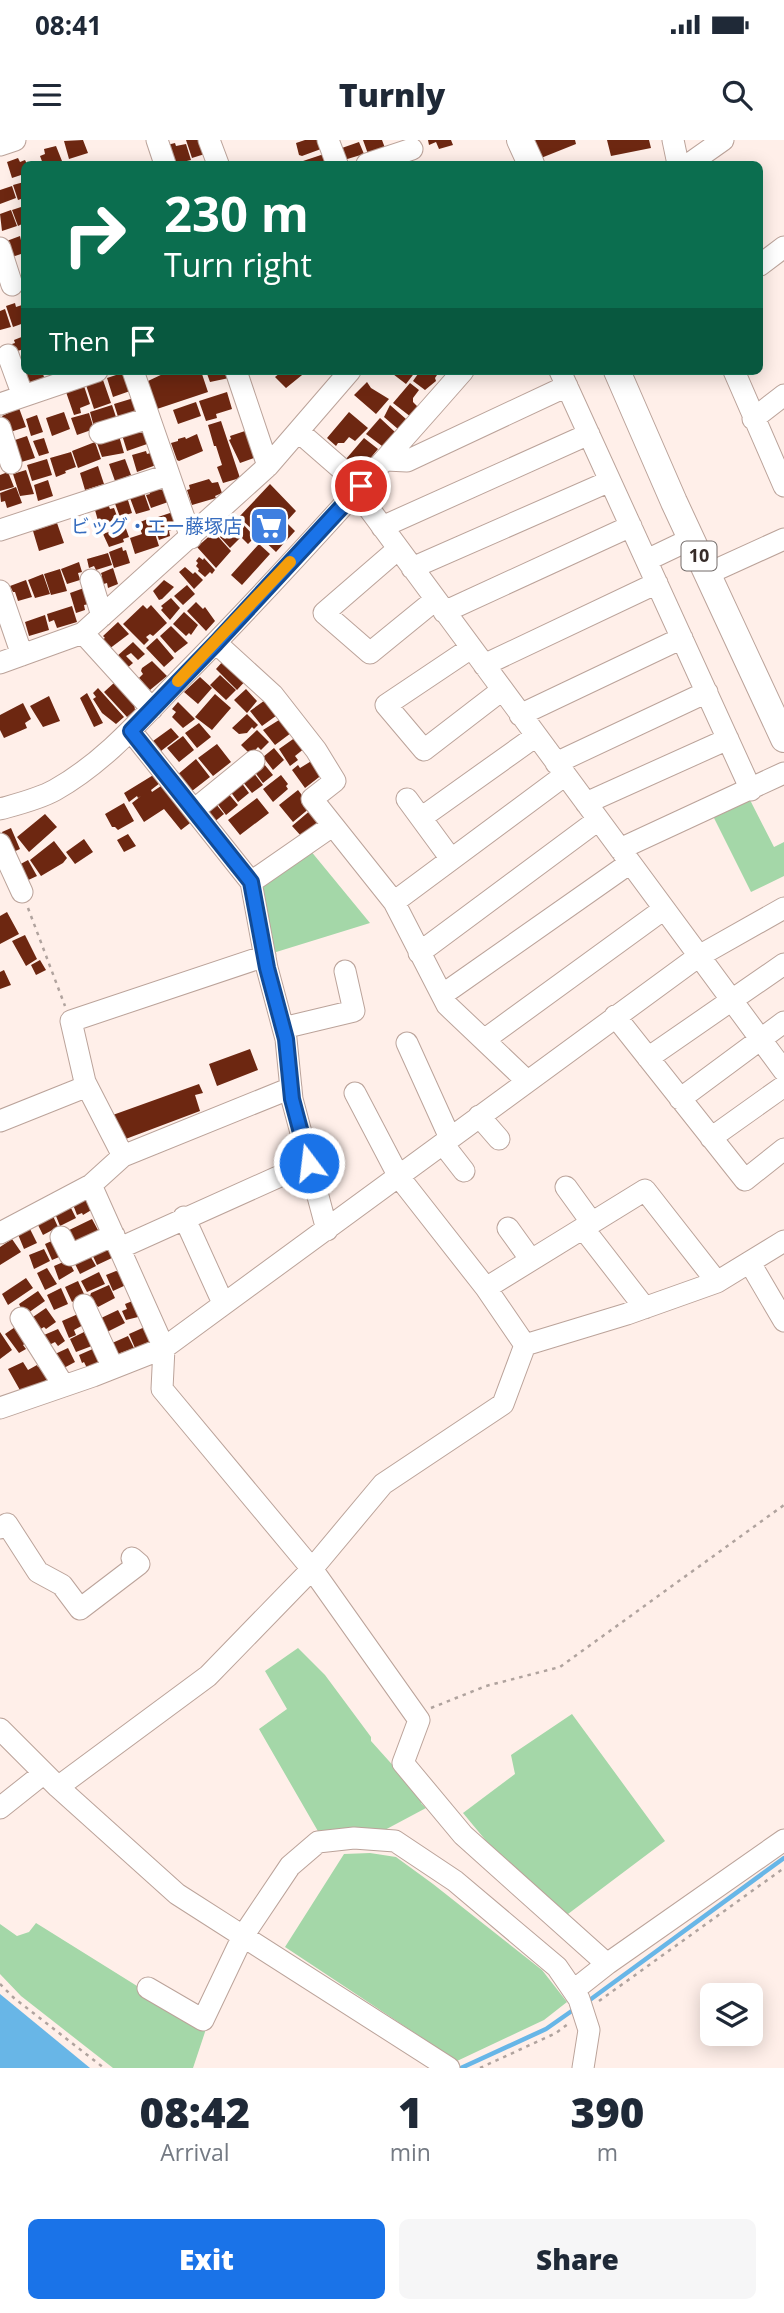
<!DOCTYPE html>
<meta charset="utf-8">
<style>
body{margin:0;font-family:"Open Sans","Noto Sans JP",sans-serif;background:#f6f6f7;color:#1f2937;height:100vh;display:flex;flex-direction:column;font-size:26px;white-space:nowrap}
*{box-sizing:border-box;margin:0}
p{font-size:23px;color:#747a83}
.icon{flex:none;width:38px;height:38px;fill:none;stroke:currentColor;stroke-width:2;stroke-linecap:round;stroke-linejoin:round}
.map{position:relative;height:1928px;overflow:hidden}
.sheet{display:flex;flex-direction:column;background:#fff;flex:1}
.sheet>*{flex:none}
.hud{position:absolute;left:21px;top:21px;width:742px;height:214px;border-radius:10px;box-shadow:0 4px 18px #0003;background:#0b6e4f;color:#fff;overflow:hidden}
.tools{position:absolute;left:700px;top:1843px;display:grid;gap:14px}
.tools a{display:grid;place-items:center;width:63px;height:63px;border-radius:10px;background:#fff;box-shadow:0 4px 18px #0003;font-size:35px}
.pin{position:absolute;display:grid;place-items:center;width:60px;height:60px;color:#fff;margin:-30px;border:4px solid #fff;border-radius:50%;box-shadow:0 2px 7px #0007}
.me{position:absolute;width:77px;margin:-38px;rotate:345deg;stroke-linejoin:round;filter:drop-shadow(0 0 5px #0008)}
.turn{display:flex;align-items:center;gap:24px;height:147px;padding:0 28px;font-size:32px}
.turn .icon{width:91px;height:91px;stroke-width:2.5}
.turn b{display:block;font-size:49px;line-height:60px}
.then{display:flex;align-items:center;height:66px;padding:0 28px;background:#0003;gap:14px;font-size:26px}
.eta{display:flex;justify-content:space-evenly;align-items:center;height:119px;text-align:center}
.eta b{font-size:42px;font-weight:800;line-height:49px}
.action{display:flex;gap:14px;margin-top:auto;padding:14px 28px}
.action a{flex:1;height:80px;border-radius:10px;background:#1a73e8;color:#fff;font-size:28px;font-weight:800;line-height:80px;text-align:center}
.action a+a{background:#f6f6f7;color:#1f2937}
.status{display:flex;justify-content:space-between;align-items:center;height:49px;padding:0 35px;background:#fff;direction:ltr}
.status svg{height:19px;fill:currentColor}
header{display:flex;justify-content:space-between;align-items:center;height:91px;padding:0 28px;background:#fff;font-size:32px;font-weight:800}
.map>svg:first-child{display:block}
.green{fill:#a4d7a8}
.water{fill:#68b6e7}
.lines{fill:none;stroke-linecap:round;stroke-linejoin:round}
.stream{stroke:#68b6e7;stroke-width:4.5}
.building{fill:#6d2711}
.minor-casing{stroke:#bba39a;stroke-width:23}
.major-casing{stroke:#bba39a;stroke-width:28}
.path{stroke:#b0a39e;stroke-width:2.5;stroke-dasharray:3.5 5;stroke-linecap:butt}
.minor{stroke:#fff;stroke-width:21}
.major{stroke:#fff;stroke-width:26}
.route-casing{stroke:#114b97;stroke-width:18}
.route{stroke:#1a73e8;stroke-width:12}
.slow{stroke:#f59e0b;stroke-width:12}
.labels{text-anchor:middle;stroke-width:7;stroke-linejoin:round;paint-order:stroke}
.shield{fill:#fff;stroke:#726b69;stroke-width:2}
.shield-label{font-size:18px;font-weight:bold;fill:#362c29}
.shop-label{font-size:19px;fill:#366cbe;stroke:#fff;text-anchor:end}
</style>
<div class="status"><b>08:41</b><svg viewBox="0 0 49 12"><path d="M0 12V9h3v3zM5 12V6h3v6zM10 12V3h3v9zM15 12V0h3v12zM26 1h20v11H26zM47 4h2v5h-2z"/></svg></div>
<header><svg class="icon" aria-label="menu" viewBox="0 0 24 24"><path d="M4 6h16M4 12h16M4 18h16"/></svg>Turnly<svg class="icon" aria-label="search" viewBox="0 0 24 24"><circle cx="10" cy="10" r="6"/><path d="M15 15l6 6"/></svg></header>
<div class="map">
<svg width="784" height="1928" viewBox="0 0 784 1928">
<rect width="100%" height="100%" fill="#ffefe9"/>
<path class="green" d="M749,658L774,707L784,702V736L751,752L713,676Z
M310,710L370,783L273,813L261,750L264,743Z
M298,1508L325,1535L371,1597V1601L406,1640L423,1655L421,1663L426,1668L381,1692L319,1693L259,1589L287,1569L265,1531Z
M572,1574L665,1701L564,1777L497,1714L463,1673L515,1634L511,1615Z
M370,1713L396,1717L433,1744L542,1830L567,1862L544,1880L457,1921L285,1807L344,1714Z
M36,1783L206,1889L193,1928H113L21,1856L0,1834V1784L17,1796L29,1792Z"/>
<path class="water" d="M0,1854L90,1928H0Z"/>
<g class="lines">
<path class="stream" d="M587,1862L784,1718
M461,1928L546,1889L576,1868"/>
</g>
<path class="building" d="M83,0L88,13L69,19L64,1Z
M186,0H203L208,13L192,18Z
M305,0H319L321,9L302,16L299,15L296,3Z
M363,0H382L385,8L368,14Z
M428,0H451L453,5L439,9L436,2L429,5Z
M535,0H575L576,4L541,18Z
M607,0H649L651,8L611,16Z
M359,2L364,14L344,20L339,9Z
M175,3L176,6L186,4L191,20L174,24L167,5Z
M56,6L62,21L43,24L40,16L45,14L44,9Z
M324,14L327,21L323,22V24H303V21Z
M18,18L20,22L25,20L27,24H24V34L12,38L7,22Z
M24,42V58L18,60L13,45Z
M12,46L16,58L0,64V50Z
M24,66V83L18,86L12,70Z
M11,70L17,86L2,91L0,74Z
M20,96L24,113L9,118L4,102Z
M15,163L16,167L22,165L24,183L13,187L6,166Z
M5,169L11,187L0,190V171Z
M24,196V209L14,212L12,204L15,203L14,200Z
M35,231H42L45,240L27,246V234Z
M128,231L130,251L113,257L107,238Z
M178,231H201L208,252L157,269L148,241L167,232L168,235Z
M206,231H226L229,238L210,242Z
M278,231H307L286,248L275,237L280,233Z
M389,231H416L406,244Z
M420,231L439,232L435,238L436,241L425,250L413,241Z
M103,240L111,263L94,269L86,245Z
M367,242L371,248L389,259L376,274L354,255Z
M410,243L419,250L413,258V262L418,267L411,277L393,263Z
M84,246L90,264L80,268L81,273L74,275L66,252Z
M227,252L232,269L216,274L217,278L206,281L199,261Z
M137,257L136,277L120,283L114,264Z
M196,262L201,276L178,284L173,270Z
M112,265L117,280L94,287L90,272Z
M390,265L406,279L398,289L384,277Z
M19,268L26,287L7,293L2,276Z
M64,272L70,289L52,296L46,278Z
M349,272L368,288L355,301L349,297L344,303H338L336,306L327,298Z
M89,273L94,289L77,295L71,278Z
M37,275L43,292L31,296L26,279Z
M380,278L395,292L382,306L366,294Z
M221,281L240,338L223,343L217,327L222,325L216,306H214L208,285Z
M145,288L150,303L127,311L122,295Z
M248,290L257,317L240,323L229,300L231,299L230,296Z
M197,294L203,311L179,321L177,320L171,303L178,301V299L185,297L186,299Z
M27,296L35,318L18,323L12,301Z
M119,296L124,313L102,317L97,303Z
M44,298L49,313L39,316L33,301Z
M364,298L378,309L359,332L346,319Z
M95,302L101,319L78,328L72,311Z
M146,311L147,314L154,312L159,324L137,332L132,315Z
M71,312L76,327L65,331L66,333L56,337L50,318Z
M47,319L52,335L32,341L27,325Z
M125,319L131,335L115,341L109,324Z
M98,326L104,344L85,350L80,333Z
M26,330L34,354L20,356L13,334Z
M8,332L14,347L0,351V335Z
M209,339L212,343L218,342L222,353L215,356L216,358L192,365L187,350L190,349L189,345Z
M48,340L53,356L38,361L34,345Z
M270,344L296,371L286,382L295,391L276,412L239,377Z
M16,347L22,363L7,368L5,361L1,362L0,353Z
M161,348L171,361L151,368L146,355L150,354L149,352Z
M144,353L150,370L136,374L130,358Z
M127,357L132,373L120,377L114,361Z
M108,364L110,369L114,368L118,379L100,388L95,370Z
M173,372L179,387L169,391L170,396L159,400L152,379Z
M150,378L159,406L135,414L130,398L142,394L138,383Z
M239,380L255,397L248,404L241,397L230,408L220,397V392L227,386L229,389Z
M57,383L64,403L39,411L33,391Z
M125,386L129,397L123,399L124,402L109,407L103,394Z
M214,392L231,411L216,428L197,407Z
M259,404L270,414L242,445L231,435Z
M122,407L123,411L126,410L130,423L114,428L109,412Z
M108,413L112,425L96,430L94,426L89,428L87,419Z
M199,417L203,420L204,418L215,430L212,434L210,432L205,437L198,431L199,429L196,426L198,423L196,421Z
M79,422L82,432L78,433L80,440L67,444L61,429Z
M185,427L193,434L195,432L203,440L194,449L179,432Z
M113,428L118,444L108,448L107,443L100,445L98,438L102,436L101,433Z
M60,429L67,451L51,455L44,434Z
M43,434L50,454L35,458L28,440Z
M26,440L32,457L18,461L15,452H13L10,446Z
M164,440L174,447L162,459L159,460L153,451Z
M187,445L195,454L183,465L174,456Z
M84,448L89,464L84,465L85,470L76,473L70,453Z
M171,458L180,468L170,480L161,470L163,468L161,466Z
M196,462L203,469L205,467L215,481L206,491L187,471Z
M143,465L147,469L151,465L167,483L153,496L150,494L146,497L149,500L144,505L123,484Z
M72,466L77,482L57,488L54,480L49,482L47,474Z
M184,472L198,485L191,495L189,493L186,496L173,484Z
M45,475L49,490L29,496L25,482Z
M118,482L129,494L109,509L101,500L105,498L103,496Z
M171,486L188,503L175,513L160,496Z
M157,498L174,518L164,527L146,508Z
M133,502L145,514L138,520L131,513L126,516L133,523L126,529L116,517Z
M224,520L248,538L237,550L216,529Z
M152,521L167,536L150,550L139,538L143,534L141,531L142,528Z
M220,535L236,550L226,560L210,545Z
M200,537L212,548L198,564L184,552Z
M115,542L134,563L135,570L127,577L104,552Z
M98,548L124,577L116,584L102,573L93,559L96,557L93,553Z
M246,549L257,561L247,573L234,560Z
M87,553L103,583L94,587L80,558Z
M215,554L231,568L212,590L195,577Z
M49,556L60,581L43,587L30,566Z
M268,558L280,573L262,586L250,571Z
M178,562L195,579L183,588L172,577L176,572L172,569Z
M23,563L31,579L25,583L27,588L4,598L0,590V575Z
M247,574L258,585L254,589L252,587L247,593L239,594L232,588Z
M279,580L291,593L275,605L263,590Z
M199,583L211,597L197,608L185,593Z
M171,588L179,597L161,611L153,601Z
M257,590L269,602L261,610L258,607L251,615L241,605Z
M183,596L194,610L179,622L167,608Z
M296,597L305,608L295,616L298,620L290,626L279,609Z
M217,604L231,622L213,636L198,618Z
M274,608L284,620L273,630L263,617Z
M196,619L210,637L192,651L177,635Z
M313,620L323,634L305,648L292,630L298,625L300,628Z
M264,624L273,635L263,643L254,631Z
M253,632L263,645L252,653L242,641Z
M155,634L160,643L151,650L152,652L164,644L194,680L181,690L164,669L144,682L132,663L141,656L138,658L137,656L129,662L124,653Z
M281,635L288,644L286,646L288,649L273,662L263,649Z
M241,642L249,653L238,662L230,651Z
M298,650L311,667L293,682L279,665Z
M227,652L238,665L226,675L216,662Z
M257,658L269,673L240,695L228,680Z
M124,663L134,681L118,690L115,687H112L105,674Z
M216,664L224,674L213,683L205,672Z
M312,669L321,681L302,697L292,686Z
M45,674L57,687L29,712L17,697Z
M11,688L20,709L11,713L2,692Z
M128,694L136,706L124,712L117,700Z
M84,699L93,712L75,724L66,712Z
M54,701L67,718L63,723L41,736L30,720Z
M28,720L37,736L24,742L17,726Z
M7,772L19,794L0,804V776Z
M25,795L37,819L26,826L12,801Z
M40,820L46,830L36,835L31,825Z
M4,830L11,845L0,849V832Z
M250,909L258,930L217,946L209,924Z
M199,944L203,953L195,955L200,971L123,1000L110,976Z
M87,1056L93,1069L83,1075L82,1073L77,1075L72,1062Z
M70,1066L76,1078L60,1086L54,1071Z
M53,1076L58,1087L43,1095L36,1081Z
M92,1079L99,1092L73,1109L65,1092Z
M29,1087L37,1103L24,1109L17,1092Z
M12,1099L21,1112L0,1125V1107Z
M56,1099L64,1115L52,1120L45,1104Z
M108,1106L114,1117L97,1125L91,1112Z
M44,1109L50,1121L34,1129L29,1115Z
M89,1114L96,1126L80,1134L74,1122Z
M68,1120L74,1131L59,1140L54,1126Z
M47,1128L57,1144L45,1150L37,1133Z
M116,1131L119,1132L126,1145L113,1151L106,1135Z
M99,1132L105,1144L87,1152L81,1141Z
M26,1138L33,1148L8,1165L2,1154Z
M78,1141L84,1154L72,1162L65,1147Z
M109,1145L115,1158L98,1167L90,1156L91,1153Z
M61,1148L68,1164L54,1170L47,1155Z
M38,1151L45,1161L28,1173L24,1168L22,1170L19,1164Z
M135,1160L142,1176L126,1180L122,1171L127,1169L125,1164Z
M46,1168L56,1182L46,1189L44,1187L39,1190L30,1179Z
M118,1170L125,1183L105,1193L99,1179Z
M78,1174L87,1183L74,1190L76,1195L69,1198L62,1181Z
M18,1185L29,1201L23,1205L26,1209L19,1213L5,1194Z
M147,1186L153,1200L135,1208L129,1194Z
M58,1189L65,1201L58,1206L55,1202L49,1205L44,1195Z
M0,1192L12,1210L0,1219Z
M84,1192L86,1196L91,1193L97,1204L76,1212L70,1199Z
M128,1196L134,1208L115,1215L110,1204Z
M68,1208L75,1222L62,1229L55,1214Z
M95,1208L106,1218L87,1228L84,1222L82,1223L79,1215Z
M23,1222L28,1230L37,1225L38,1227L43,1225L51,1237L37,1246L36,1244L21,1252L8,1229Z"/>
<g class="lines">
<g class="minor-casing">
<path id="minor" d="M157,0L165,24
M209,0L218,24
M328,0L337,24
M673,0L678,24
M0,5L15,0
M367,24L412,9
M689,24L723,0
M0,108L12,145
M760,125L784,107
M8,215L23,256
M133,231L191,398
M236,231L268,326
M560,231L751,650
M734,231L784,346
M0,264L97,231
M753,279L784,255
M0,288L11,323
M299,292L361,346
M100,293L149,278
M386,320L407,321L567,246
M356,351L784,931
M382,387L589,294
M0,390L168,335
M398,409L324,473L370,513L435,460
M647,420L691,399
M412,428L610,341
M707,434L784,399
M91,440L102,476
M0,451L22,515
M444,472L631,386
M83,493L152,569
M216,503L273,555L316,610L335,641L312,659L394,762L447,865L526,940
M471,508L386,565L424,610L502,550
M0,523L83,493L268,326L350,231
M484,525L657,443
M520,575L682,498
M131,591L251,742L267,828L286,899L292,959L327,1090
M556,623L707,552
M407,659L451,719
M586,663L728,599
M0,669C18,664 39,659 55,650C105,622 143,577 182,537C279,439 372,335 463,231
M194,670L254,621
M421,678L536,596
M0,704L22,752
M620,709L784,633
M251,742L332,686
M394,762L565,635
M419,813L598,680
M442,855L630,723
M615,876L745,1040L784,1009
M283,888L354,871L345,831
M484,900L664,769
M407,903L450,998
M648,918L784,824
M85,942L123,1016
M355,953L399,1037L486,1148L525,1205
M680,959L784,882
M479,976L499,999
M0,981L80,949L85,942L71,881L265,816
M711,998L784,946
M443,1004L464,1031
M91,1045L164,1208L162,1249L312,1429L419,1580L403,1623L463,1695L607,1824
M566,1047L592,1083
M184,1077L223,1163
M508,1088L531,1120
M583,1088L645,1168
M0,1093L91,1045L123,1016L291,948
M61,1097L70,1115L114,1095
M120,1108L309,1023
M750,1123L784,1181
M486,1148L645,1050L717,1142
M84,1165L113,1228
M21,1178L64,1246
M525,1205L627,1174L717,1142L784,1101
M0,1268L93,1236L164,1208L699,816L784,768
M0,1388L7,1384L38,1432L62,1445L80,1469L139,1424L132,1418
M0,1589L58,1647L177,1754L449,1928
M58,1647L208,1536L312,1429L383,1344L503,1264L525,1205
M0,1668L44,1633
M148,1848L203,1880L243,1796L290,1726L318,1702L354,1698L395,1701L455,1741L557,1827L579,1859L589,1890L583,1928
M574,1850L607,1824L784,1700"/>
</g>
<g class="major-casing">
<path id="major" d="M520,0L531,24
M617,231L674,362L784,599"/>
</g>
<path class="path" d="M28,768L65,866
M431,1568L486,1546L560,1527L784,1365
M0,1844L14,1858L104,1928
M599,1861L784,1728
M480,1928L556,1893L568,1884"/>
<use href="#minor" class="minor"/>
<use href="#major" class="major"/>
</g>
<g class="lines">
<g class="route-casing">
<path id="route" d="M309,1023L292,959L286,899L267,828L251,742L131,591L216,503L361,346"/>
</g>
<use href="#route" class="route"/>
<path class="slow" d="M178,541L290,422"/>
</g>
<defs>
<g id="supermarket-square" transform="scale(2.0125)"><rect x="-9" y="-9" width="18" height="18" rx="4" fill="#3f7fe0" stroke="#fff"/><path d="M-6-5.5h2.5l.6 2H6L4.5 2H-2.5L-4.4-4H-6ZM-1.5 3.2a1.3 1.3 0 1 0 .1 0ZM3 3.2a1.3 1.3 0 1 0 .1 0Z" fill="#fff"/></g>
</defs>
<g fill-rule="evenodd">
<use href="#supermarket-square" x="269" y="386"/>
</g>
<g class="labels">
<rect class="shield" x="681.5" y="401.5" width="35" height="29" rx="5"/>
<g class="shield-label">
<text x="699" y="422">10</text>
</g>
<g class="shop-label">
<text x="242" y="393">ビッグ・エー藤塚店</text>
</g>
</g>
</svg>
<div class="tools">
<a><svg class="icon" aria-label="layers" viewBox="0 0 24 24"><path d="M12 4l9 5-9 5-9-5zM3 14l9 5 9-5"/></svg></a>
</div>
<div class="pin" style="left:361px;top:346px;background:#d93025"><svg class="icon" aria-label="arrive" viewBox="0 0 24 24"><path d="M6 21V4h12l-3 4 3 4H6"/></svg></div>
<svg class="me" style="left:309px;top:1023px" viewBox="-20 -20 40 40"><circle r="17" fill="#1a73e8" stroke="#fff" stroke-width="3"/><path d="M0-11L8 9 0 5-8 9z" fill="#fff"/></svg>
<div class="hud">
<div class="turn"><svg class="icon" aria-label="right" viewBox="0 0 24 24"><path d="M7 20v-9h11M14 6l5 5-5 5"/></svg><div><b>230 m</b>Turn right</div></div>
<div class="then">Then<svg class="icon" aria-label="arrive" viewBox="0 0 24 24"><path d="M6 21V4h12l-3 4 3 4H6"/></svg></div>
</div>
</div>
<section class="sheet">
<div class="eta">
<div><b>08:42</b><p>Arrival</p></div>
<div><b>1</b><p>min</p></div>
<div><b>390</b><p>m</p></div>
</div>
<div class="action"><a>Exit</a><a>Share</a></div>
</section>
